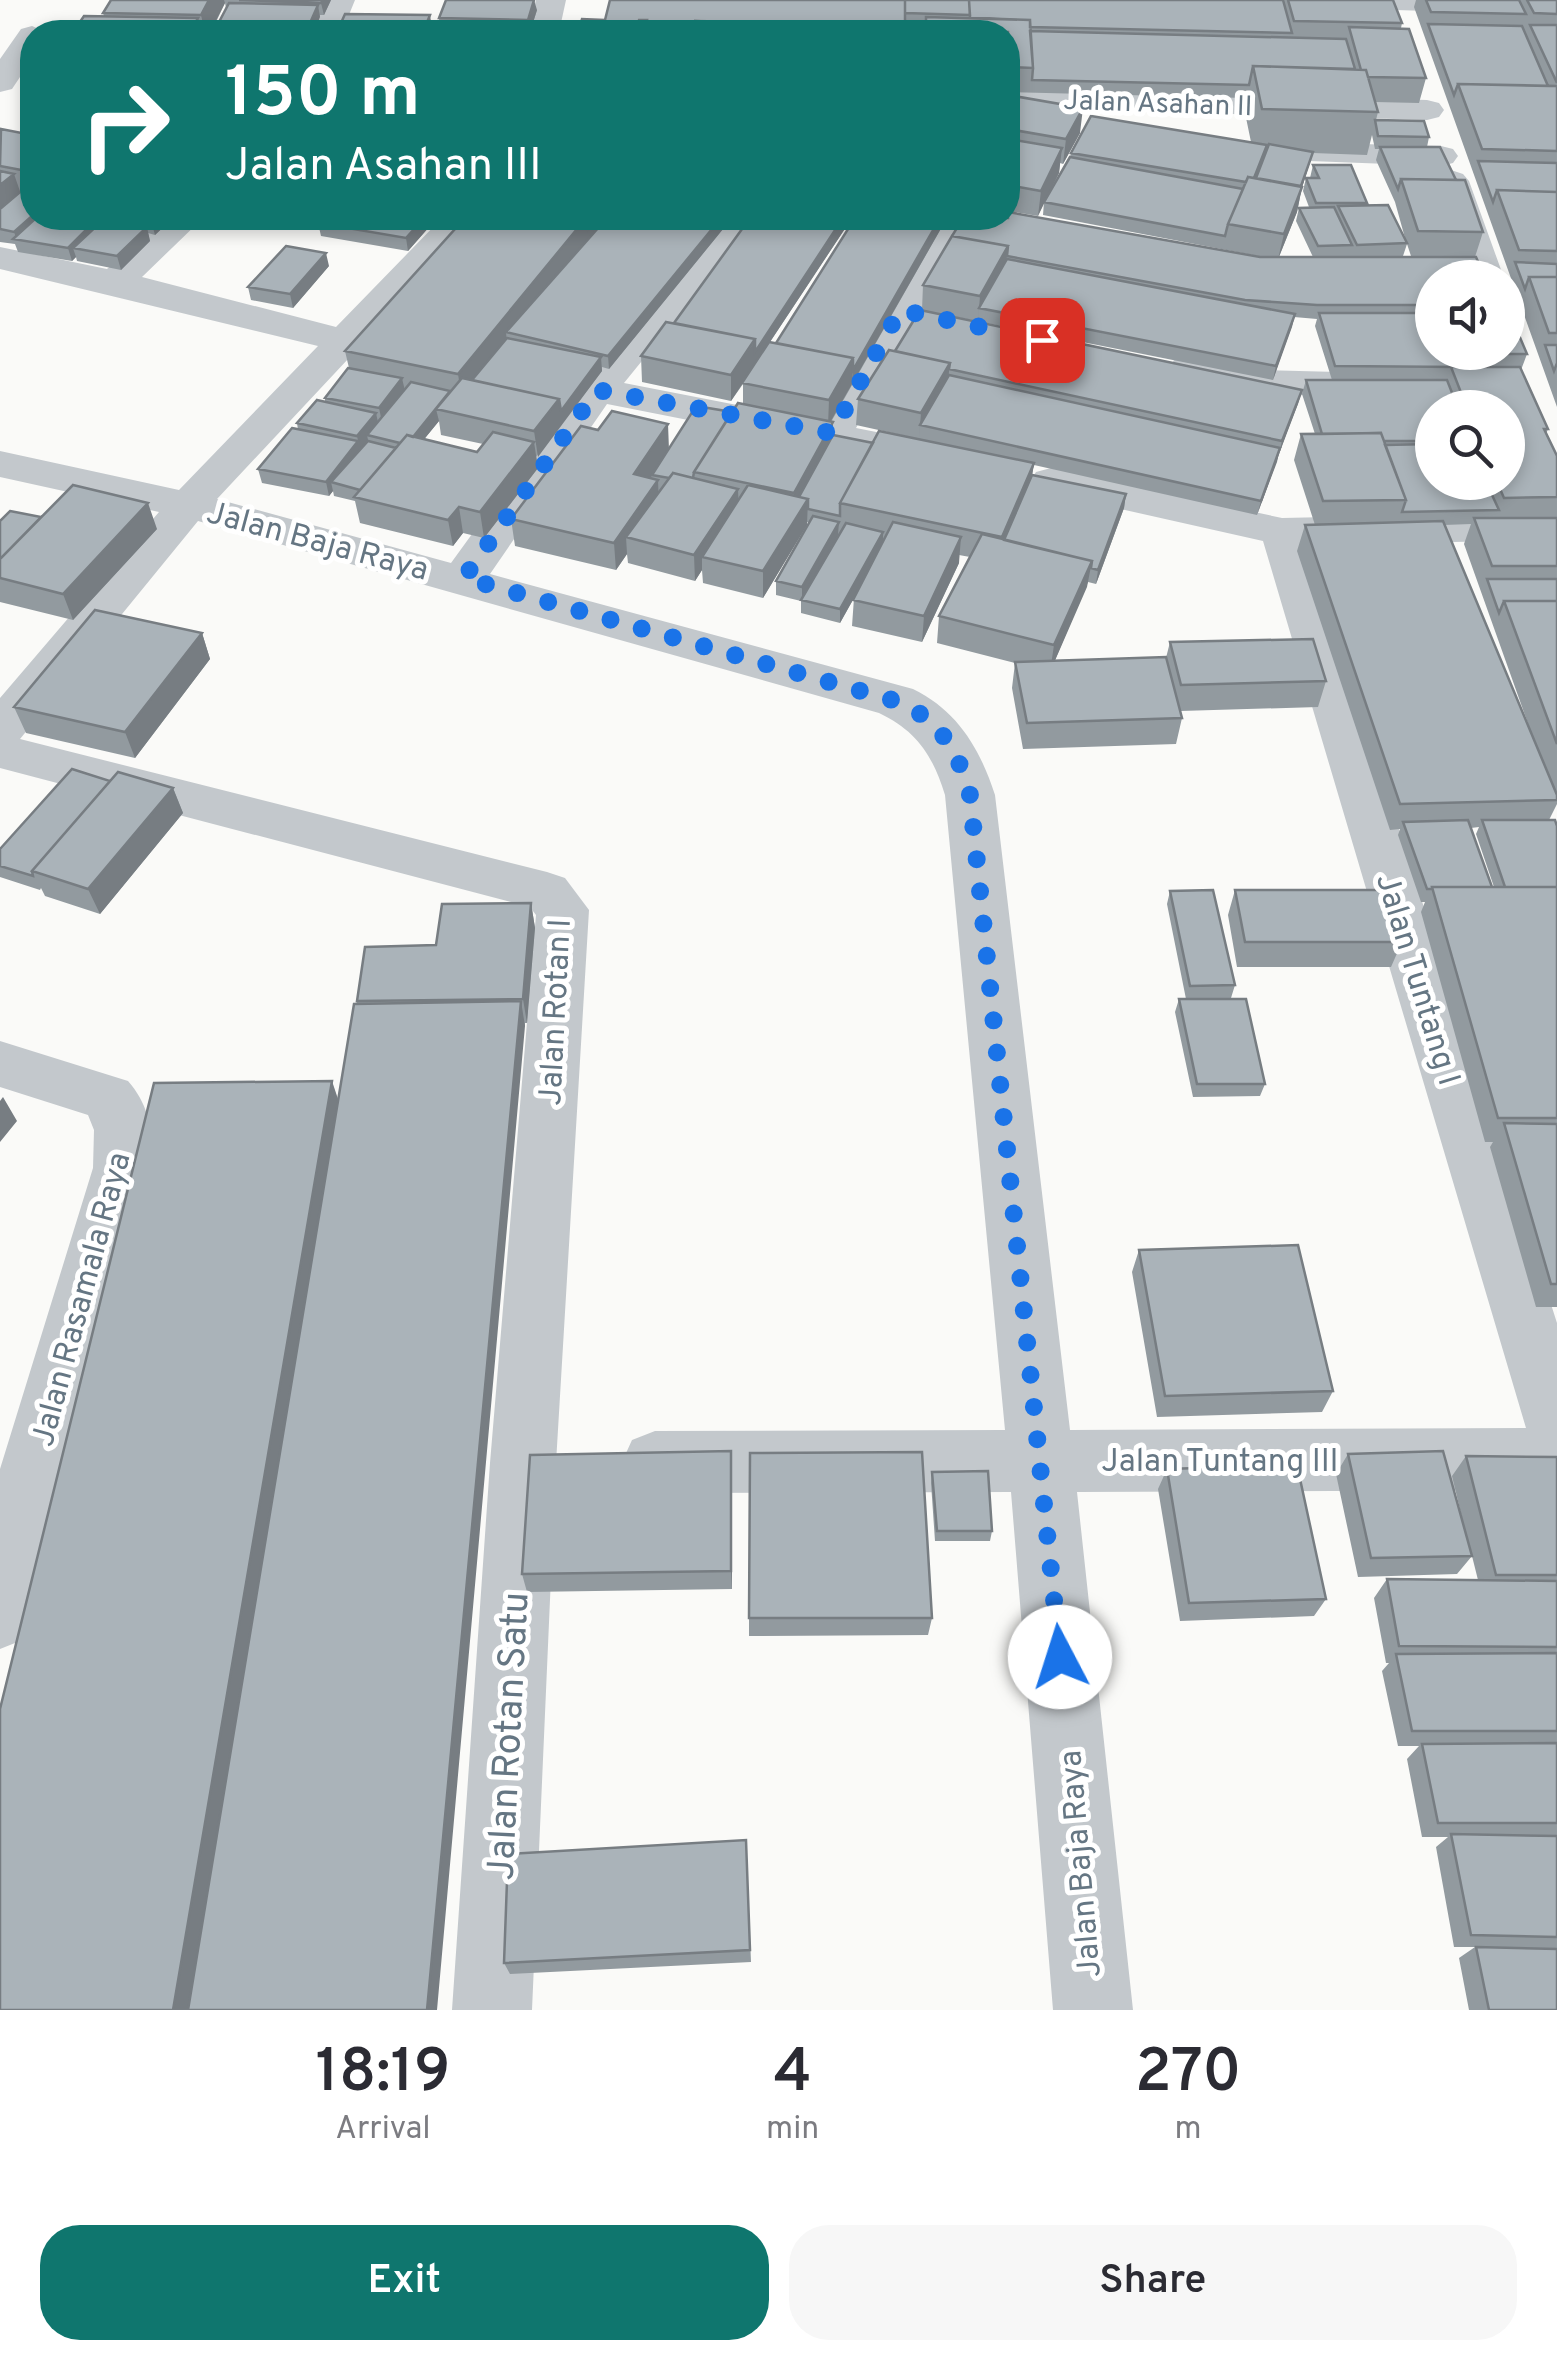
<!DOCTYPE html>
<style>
body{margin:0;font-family:Overpass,sans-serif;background:#f7f7f7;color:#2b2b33;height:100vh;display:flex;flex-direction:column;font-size:38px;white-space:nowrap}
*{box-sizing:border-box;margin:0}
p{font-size:32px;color:#7c7c81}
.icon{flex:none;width:55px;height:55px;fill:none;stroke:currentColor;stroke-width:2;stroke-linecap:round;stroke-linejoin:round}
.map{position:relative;height:2010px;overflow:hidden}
.drawer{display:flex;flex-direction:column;background:#fff;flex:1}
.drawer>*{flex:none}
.guide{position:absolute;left:20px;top:20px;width:1000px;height:210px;border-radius:40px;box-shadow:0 5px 15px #0003;background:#0f766e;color:#fff;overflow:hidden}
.buttons{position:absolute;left:1415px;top:260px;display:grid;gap:20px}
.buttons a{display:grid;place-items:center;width:110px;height:110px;border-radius:50%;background:#fff;box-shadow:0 5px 15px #0003;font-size:50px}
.pin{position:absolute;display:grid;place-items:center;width:85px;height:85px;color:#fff;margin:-42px;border-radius:20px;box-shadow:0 5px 15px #0006}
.me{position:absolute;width:110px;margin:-55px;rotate:355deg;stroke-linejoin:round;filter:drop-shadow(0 0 8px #0008)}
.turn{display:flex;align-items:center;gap:35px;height:210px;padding:0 40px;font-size:45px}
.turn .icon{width:130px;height:130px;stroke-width:2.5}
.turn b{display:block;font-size:70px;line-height:85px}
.eta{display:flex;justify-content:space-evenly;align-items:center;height:170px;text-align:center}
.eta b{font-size:60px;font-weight:600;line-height:70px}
.cta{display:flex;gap:20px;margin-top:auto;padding:20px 40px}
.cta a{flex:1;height:115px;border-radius:40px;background:#0f766e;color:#fff;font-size:40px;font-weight:600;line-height:115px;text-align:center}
.cta a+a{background:#f7f7f7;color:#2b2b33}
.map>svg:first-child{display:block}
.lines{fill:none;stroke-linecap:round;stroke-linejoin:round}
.minor{fill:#c3c8cc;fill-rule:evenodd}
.wall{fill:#929a9f;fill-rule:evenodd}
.shaded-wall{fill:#777d82}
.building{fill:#aab3b9;stroke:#777d82;stroke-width:2.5}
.route{stroke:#1a73e8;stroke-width:18;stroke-dasharray:0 32.4}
.labels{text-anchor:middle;stroke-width:10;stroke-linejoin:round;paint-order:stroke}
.far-street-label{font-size:28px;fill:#657683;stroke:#fff}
.street-label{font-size:32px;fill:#657683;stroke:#fff}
.near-street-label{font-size:38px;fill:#657683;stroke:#fff}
</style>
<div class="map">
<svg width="1557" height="2010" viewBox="0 0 1557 2010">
<rect width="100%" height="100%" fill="#fafaf8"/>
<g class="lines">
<path class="minor" d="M325,0H355L342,32H310Z
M536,0H566L559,32H527Z
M1348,0H1557V15L1363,9Z
M32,26L46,32H32V59L12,89L0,92V59L21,29Z
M1008,87L1427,100L1439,103L1444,110L1439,117L1427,120L1008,107Z
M1239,141L1441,146L1453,149L1458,156L1453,163L1441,166L1227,158L1222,151L1227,144Z
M1451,170L1463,174L1469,181L1504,278H1466L1433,181L1439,174Z
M164,218H203L142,277L336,327L442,218H480L217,499L451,563L583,381L721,218H758L624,383L819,421L925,242L934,218H970L961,242L926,304L1006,322L1011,330L1006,338L992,342L914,325L856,428L962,449L968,458L962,467L947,471L607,404L490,574L913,689C958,711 980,749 995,795L1070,1430L1526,1428L1263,541L1036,490L1030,481L1036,472L1051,468L1282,518L1557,512V540L1308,545L1557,1323V1490L1077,1492L1133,2010H1053L1011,1492L655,1493L632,1484L622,1462L632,1440L655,1431L1005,1430L945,795C933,756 917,731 879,713L198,521L20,739L547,872L565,878L589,910L556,1463L532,2010H452L490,1463L536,915L530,907L0,768V698L159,512L0,477V451L179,490L318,346L0,269V247L107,269Z
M1189,355L1257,370L1377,373L1391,376L1397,385L1391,394L1377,397L1257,394L1175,375L1169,367L1175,359Z
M0,1041L128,1081C151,1107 153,1135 151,1168L60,1489L35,1614L25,1639L0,1649V1469L93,1168L94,1130L88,1115L0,1087Z"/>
</g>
<path class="wall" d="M111,0H331L324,15H320L314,32H73L104,16L103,13ZM225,3L226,8L219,22H216Z
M610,0H1393L1402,23L1401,28L1426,78L1419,103L1375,102L1378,112L1376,120L1429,137L1427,147L1456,180L1483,232L1475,257L1432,278V352H1508L1527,354L1521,370L1548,429L1546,434L1557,456V804L1549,820L1557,826V1307H1536L1490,1147L1493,1142H1485L1421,912L1425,902H1421L1398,835L1400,829L1390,830L1297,551L1305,525H1315L1294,460L1301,434H1315L1302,394L1306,380H1332L1315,326L1317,319L1294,317L1273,380L922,310L923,285L963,218L1263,257L1043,215L1044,202L1038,216L1008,211V95L1080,133L1063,164L1060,163L1059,173L1046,198L1070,157L1071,153L1251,142L1244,108L1246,98L1008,92V32H578L605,20ZM1372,135L1375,149H1379L1376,160L1395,202L1405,238L1367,206V203L1313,165L1310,178H1306L1303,191L1309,207L1299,208L1296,221L1313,257H1279L1297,212L1302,187L1313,153L1367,155ZM1407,244L1411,256L1446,257H1377L1403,256ZM1432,408H1508V482H1432ZM1471,524L1464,544L1536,746L1444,525ZM1479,827L1476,834L1494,887H1492L1471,828Z
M1416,0H1557V407L1414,7Z
M537,10L530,32L440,30L439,18Z
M0,130L32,135V218H173L155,235L148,233L150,241L121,270L77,261L76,257L72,261L18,252L15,244L0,242Z
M324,218H437L408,251L321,236L318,223Z
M465,218H732L609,369L602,367V371L536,457L538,468L484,538L463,533L453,546L360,523L355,501L334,496L333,491L329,496L262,483L258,469L298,430L297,423L325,402V398L349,368L345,351ZM439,421L441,435L483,444L477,452L424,439Z
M750,218H852L770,342L776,343L947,218L831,422L833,435L873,443L942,444L856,425L858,399L889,350L1302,390L1257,515L1034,465L1032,475L1126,494L1124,508L1096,584L1088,582L1055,660L1166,658L1170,642L1326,681L1318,707L1180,711L1182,718L1176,744L1023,749L1012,688L1015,663L937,643L939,616L970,557L959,555V563L922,642L852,626L854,598L840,623L801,613V601L776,595V581L809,523L807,522V525L763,598L703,583L702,570L695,581L628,563L627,554L616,570L515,546L511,519L669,448L732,412L743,404V384L731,401L642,382L641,356L674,323Z
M329,266L293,308L251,300L248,287Z
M41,517L157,529L73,620L0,602V521Z
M202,633L210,659L135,758L26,733L14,707Z
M110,781L173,788L183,813L100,914L45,896L41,888L40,890L0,877V849Z
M1235,890L1402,942L1391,967H1237L1228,915Z
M1170,891L1235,985L1231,998L1186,999L1167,904Z
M531,903L535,928L527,1023H525V1026L338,1100L357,1001L436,945Z
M1179,999L1265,1084L1260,1096L1193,1097L1175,1012Z
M1139,1250L1333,1391L1322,1412L1157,1417L1132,1272Z
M1348,1454L1467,1539L1452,1476L1466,1456L1557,1457V2010H1469L1459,1958L1475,1947H1454L1436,1847L1448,1837H1422L1407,1759L1419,1746H1398L1382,1671L1389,1663H1386L1374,1598L1387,1579L1478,1580L1472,1556L1457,1574L1358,1577L1336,1474Z
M1167,1469L1326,1599L1314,1616L1180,1621L1158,1489Z
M732,1471V1589L527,1592L522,1574Z
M932,1472L992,1531L990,1541H935L931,1483Z
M749,1618H932L928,1635L749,1636Z
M746,1840L751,1962L510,1974L504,1963Z"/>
<path class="shaded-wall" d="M209,0H224L225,3L210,32H205L201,15Z
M323,0H331L324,15L321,3Z
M534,0L537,10L530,32L528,20Z
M318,5L320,17L314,32H307Z
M430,15L432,28L430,32H423Z
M198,18L201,32H190Z
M1083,108L1080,133L1063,164L1066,139Z
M1062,148L1059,173L1038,216L1041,191Z
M1313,152L1300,194L1302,187L1297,212L1278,259L1284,234Z
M14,174L23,200L0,217V185Z
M32,216V218H50L17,240L14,232Z
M99,218L103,230L73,248L76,257L72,261L68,248Z
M155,218H173L155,235L151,221Z
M424,218H437L408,251L406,238Z
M586,218H609L506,332L507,344L462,400L458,374Z
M721,218H732L609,369L608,356Z
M843,218H852L731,401V375Z
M940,218H947L852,384L853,370Z
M147,227L150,241L121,270L117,256Z
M1008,246L1005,272L979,308L978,322L980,296Z
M326,253L329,266L293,308L290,294Z
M1295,314L1292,327L1273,380L1276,366Z
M601,357L602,371L538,457L534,431L559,399Z
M853,358L852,384L828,426L829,400Z
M950,363L947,389L920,425L919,439L921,413Z
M402,378L405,391L382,422L379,408Z
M1302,390L1298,404L1279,454L1282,441Z
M450,391L436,409L439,421L409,458L407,444Z
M376,413L379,427L367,435L368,440L360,450L357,436Z
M833,422V448L794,506V493Z
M668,424L669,450L635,501L634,474Z
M358,441L361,454L331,482L333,491L329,496L326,482Z
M534,442L538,468L484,538L480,512Z
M1280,448L1277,462L1257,515L1261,501Z
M1034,463L1030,489L1000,549L1002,537Z
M658,480L659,506L626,537L627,554L616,570L614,543Z
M738,489L739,515L702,557V570L695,581L694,555Z
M1126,494L1124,508L1096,584L1098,570Z
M808,499L807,525L763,598V571Z
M148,503L157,529L73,620L63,594Z
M459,507L463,533L453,546L448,520Z
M839,522L838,535L802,601V587Z
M883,532V546L840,623V609Z
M961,537L959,563L922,642L924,616Z
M1092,561L1087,587L1050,672L1054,645Z
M202,633L210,659L135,758L125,732Z
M173,788L183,813L100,914L88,889Z
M531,903L535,928L527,1023L523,999Z
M521,1001L525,1026L437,2010H427Z
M332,1081L340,1105L190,2010H173Z
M3,1097L17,1121L0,1142V1101Z
M731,1451L732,1471V1589L731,1571Z"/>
<path class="building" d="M111,0H209L201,15L103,13Z
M239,0H323L321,3Z
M446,0H534L528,20L439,18Z
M610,0H905V25L694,21L925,29V32H644L647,20H639L635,32H578L582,19L605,20Z
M905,0H969L970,15L905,13Z
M969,0H1283L1292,33L1030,27V20L970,18Z
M1288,0H1393L1402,23L1294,21Z
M1426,0H1519L1526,14L1431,12Z
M1527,0H1557V14L1534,13Z
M229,3L318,5L310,23L252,22L311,26L307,32H202L209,22H219Z
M345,14L430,15L423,32H337Z
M84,16L198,18L190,32H73Z
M926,17L1030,20L1033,68L1008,67V32H926Z
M1428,24L1522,26L1548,86L1458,84L1454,95Z
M1530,25H1557V83Z
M1349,27L1409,29L1426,78L1368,77L1366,70H1361Z
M1030,31L1346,39L1355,69L1253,66L1249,85L1032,80L1033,68Z
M1253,66L1366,70L1378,112L1262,109Z
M1458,84L1557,86V151L1482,149Z
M1008,95L1083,108L1066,139L1008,129Z
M1091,116L1267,145L1254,178L1248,177L1246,182L1071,153Z
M1375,120L1424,121L1429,137L1378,136Z
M1,129L32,135V172L0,166Z
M1008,139L1062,148L1041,191L1008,185Z
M1269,144L1313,152L1301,186L1256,178Z
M1380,147H1440L1456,180L1401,179L1398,189Z
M1070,157L1243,189L1228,224L1225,236L1044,202Z
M1478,161L1557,163V192L1497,190L1493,202Z
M1313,165H1351L1367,203H1316L1306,178H1319Z
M0,171L14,174L0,185Z
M1248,177L1302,187L1284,234L1228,224Z
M1401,179L1465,180L1483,232L1418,231Z
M26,187L32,188V216L14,232L0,229V209Z
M1497,190L1557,192V251L1519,250Z
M1388,205L1407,243L1357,245L1338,206Z
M1334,207L1352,245L1318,246L1299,208Z
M1008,212L1260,257H1476L1485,278H1432V305H1317L1245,300L1007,256L1008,246L952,236L963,218H1008Z
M36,218H98L68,248L13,239Z
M132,218H155L151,221Z
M324,218H424L406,238L318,223Z
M465,218H586L458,374L345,351Z
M587,218H597L588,229Z
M607,218H721L608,356L506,332Z
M750,218H843L755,352V339L674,323Z
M855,218H940L853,370V358L776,343Z
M103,220L147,227L117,256L73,248Z
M952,236L1008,246L980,296L923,285Z
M286,246L326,253L290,294L248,287Z
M1007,259L1295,314L1276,366L979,308Z
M1515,262L1557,264V277H1529L1525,289Z
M1529,277H1557V333H1549Z
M1508,309L1527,354H1465L1464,352H1508Z
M920,310L1302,390L1282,441L949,369L950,363L895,351Z
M1319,313H1432V352H1455L1460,367L1335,366Z
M666,322L755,339L731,375L641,356Z
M507,338L601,357L561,411L559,399L472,380Z
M769,342L853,358L829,400L742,383Z
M1545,345H1557V363L1554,371Z
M889,350L950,363L921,413L858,399Z
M1451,367H1520L1548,429H1544L1557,456V497L1504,498L1497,482H1508V429H1521H1508V408H1467Z
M348,368L402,378L379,408L325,398Z
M949,375L1280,448L1261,501L920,425Z
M462,378L559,399L534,431L436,409Z
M1306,380H1447L1458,408H1432V441H1384L1381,433L1322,434Z
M411,382L450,391L413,437L407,435L400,443L367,435Z
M317,400L376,413L357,436L297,423Z
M738,403L833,422L794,493L694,472Z
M696,406L732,412L694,472L693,478L673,473L669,478L652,475Z
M612,411L668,424L634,474L658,480L614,543L511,519L581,426L598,430Z
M292,428L358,441L326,482L258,469Z
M879,431L1034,463L1002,537L840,503Z
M493,432L534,442L480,512L459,507L448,520L354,497L407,435L477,452Z
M1381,433L1406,500L1323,501L1301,434Z
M833,435L873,443L840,503V516L808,509V499L799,497Z
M368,441L396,448L360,490L331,482Z
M1432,444V482H1486L1499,510L1402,512L1406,500L1385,445Z
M673,473L738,489L694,555L626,537Z
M1032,475L1126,494L1098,570L1091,568L1092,561L1004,540Z
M73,485L148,503L63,594L0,578V559Z
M748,485L808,499L763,571L702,557Z
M10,511L41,517L0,559V521Z
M813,516L839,522L802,587L776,581Z
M1474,518H1557V566H1492Z
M1443,521L1557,795V800L1400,804L1305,525Z
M893,522L961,537L924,616L853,600Z
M846,523L883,532L840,609L801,600Z
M982,534L1092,561L1054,645L939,616Z
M1487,579H1557V601H1504L1499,613Z
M1504,601H1557V744Z
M95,610L202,633L125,732L14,707Z
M1313,639L1326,681L1181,685L1170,642Z
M1166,657L1182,718L1027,723L1015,662Z
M72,769L110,781L32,871L33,876L0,866V849Z
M118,772L173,788L88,889L32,871Z
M1468,820L1492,887H1432V889H1427L1403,822Z
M1482,820H1555L1557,826V887H1505Z
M1432,887H1557V1118H1498Z
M1213,890L1235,985L1190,986L1170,891Z
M1235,890H1387L1402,942H1245Z
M531,903L523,999L357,1001L365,947L436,945L442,904Z
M1179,999H1246L1265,1084H1197Z
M521,1001L427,2010H188L354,1004Z
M332,1081L173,2010H0V1709L154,1083Z
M1504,1123L1557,1124V1284H1551Z
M1298,1245L1333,1391L1165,1396L1139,1250Z
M731,1451V1571L522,1574L530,1455Z
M1443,1451L1472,1556L1371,1558L1348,1454Z
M922,1452L932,1618H749L750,1453Z
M1466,1456L1557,1457V1575H1496Z
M1297,1465L1326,1599L1189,1603L1167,1469Z
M988,1471L992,1531H937L932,1472Z
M1387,1579L1557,1581V1647L1399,1646Z
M1557,1653V1731H1412L1396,1654Z
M1557,1743V1823H1438L1422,1744Z
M1451,1834L1557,1836V1937L1471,1935Z
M746,1840L750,1950L504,1963L508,1854Z
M1476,1947L1557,1949V2010H1489Z"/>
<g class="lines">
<path class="route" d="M1042,340L900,310L832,433L597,390L464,578L896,701C940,719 958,751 970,795L1060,1657"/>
</g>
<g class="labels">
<g class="far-street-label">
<text transform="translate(1158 102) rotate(2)" y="10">Jalan Asahan II</text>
</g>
<g class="street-label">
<text transform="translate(318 540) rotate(15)" y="11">Jalan Baja Raya</text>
<text transform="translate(1419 979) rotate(73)" y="11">Jalan Tuntang I</text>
<text transform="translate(554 1012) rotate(-87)" y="11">Jalan Rotan I</text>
<text transform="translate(80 1299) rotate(-75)" y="11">Jalan Rasamala Raya</text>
<text x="1220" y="1471">Jalan Tuntang III</text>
<text transform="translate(1079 1864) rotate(-95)" y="11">Jalan Baja Raya</text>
</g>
<g class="near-street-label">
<text transform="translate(507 1736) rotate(-87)" y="13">Jalan Rotan Satu</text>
</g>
</g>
</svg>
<div class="buttons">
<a><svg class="icon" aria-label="sound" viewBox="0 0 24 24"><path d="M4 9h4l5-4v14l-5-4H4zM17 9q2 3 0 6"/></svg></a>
<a><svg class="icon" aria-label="search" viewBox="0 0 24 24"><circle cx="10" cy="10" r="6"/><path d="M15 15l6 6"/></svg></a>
</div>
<div class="pin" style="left:1042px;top:340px;background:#d93025"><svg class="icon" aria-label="arrive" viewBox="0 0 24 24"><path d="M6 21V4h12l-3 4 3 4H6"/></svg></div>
<svg class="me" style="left:1060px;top:1657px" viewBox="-20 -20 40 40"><circle r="19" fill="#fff"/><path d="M0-13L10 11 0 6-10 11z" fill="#1a73e8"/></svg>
<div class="guide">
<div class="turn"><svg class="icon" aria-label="right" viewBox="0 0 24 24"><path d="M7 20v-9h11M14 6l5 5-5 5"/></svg><div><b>150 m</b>Jalan Asahan III</div></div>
</div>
</div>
<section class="drawer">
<div class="eta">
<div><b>18:19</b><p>Arrival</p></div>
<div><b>4</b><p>min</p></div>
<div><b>270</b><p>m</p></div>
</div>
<div class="cta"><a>Exit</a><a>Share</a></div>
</section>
